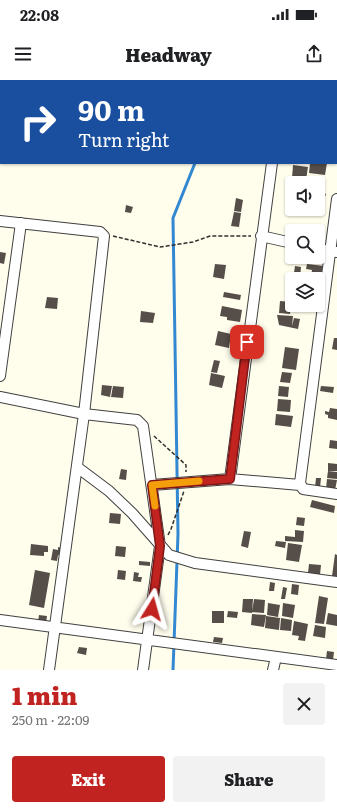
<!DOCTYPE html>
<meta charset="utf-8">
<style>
body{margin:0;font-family:Literata,serif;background:#f2f2f2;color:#202124;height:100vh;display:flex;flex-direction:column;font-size:15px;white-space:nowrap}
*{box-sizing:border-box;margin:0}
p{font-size:13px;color:#757577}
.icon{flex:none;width:22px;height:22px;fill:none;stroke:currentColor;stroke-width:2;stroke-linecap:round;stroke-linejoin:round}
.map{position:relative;height:590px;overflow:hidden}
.side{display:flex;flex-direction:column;background:#fff;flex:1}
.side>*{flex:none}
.top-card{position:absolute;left:0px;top:0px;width:337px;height:84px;box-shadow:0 1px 3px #0004;background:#1a4fa0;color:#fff;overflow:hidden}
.tools{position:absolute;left:285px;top:96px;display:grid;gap:8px}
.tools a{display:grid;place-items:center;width:40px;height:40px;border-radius:4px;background:#fff;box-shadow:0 1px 3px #0004;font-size:20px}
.pin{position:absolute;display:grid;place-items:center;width:34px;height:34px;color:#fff;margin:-17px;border-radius:8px;box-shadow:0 2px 6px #0006}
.me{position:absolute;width:44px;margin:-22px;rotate:8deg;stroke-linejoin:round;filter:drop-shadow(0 0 3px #0008)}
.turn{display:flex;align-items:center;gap:14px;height:84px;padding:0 12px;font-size:18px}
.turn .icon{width:52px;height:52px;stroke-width:2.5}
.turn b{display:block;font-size:28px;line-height:34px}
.round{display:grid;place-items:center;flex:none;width:42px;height:42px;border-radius:4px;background:#f2f2f2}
.overview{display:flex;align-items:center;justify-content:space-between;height:68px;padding:0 12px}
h1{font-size:24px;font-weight:800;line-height:30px;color:#c12320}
.cta{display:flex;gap:8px;margin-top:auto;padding:8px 12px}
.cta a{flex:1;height:46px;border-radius:4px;background:#c12320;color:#fff;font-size:16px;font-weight:800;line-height:46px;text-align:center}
.cta a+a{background:#f2f2f2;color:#202124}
.status{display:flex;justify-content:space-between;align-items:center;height:28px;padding:0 20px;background:#fff;direction:ltr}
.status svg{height:11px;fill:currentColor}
header{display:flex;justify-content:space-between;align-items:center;height:52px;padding:0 12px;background:#fff;font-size:18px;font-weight:800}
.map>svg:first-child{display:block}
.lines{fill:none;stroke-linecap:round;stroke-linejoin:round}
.stream{stroke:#3388d2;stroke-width:3}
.building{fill:#564e48}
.minor-casing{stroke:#404040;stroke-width:12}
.path{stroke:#2f2f2f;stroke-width:1.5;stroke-dasharray:4 2;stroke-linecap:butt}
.minor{stroke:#fff;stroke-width:10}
.route-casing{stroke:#7d1715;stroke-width:10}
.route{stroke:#c12320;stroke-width:7}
.slow{stroke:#f59e0b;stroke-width:7}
</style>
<div class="status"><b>22:08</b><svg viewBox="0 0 49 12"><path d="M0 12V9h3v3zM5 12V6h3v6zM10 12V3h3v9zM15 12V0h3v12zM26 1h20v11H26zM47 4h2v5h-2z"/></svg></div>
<header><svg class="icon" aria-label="menu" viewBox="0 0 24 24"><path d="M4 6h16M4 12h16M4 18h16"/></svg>Headway<svg class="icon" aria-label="share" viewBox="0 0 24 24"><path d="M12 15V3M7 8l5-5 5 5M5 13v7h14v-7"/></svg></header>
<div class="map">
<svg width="337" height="590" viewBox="0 0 337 590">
<rect width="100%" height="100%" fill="#fffdec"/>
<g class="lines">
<path class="stream" d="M166,0V1
M173,590L178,454L173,138L195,83"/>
</g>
<path class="building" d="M310,83H327L325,95L309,93Z
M293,85L308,87L306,100L292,98Z
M310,96L323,100L321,105L308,100Z
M318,111L326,114L321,127L318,126Z
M236,118L243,120L241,132L234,131Z
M126,125L133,127L131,133L125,132Z
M234,132L241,133L239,147L231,146Z
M0,172L6,173L4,184L0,183Z
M215,184L226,185L224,199L213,197Z
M307,184L324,186L322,197L311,196L312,190L306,189Z
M295,186L301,187L300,199H293Z
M224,212L241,215L240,220L223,217Z
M47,217L58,218L57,229L45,228Z
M280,221L291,222L290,234L279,233Z
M222,226L242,230L240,242L227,240V237L220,236Z
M141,231L155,233L153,243L140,242Z
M277,235L293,236L292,246L294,238L300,239L298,249L279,245Z
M218,251L231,254L229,268L215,265Z
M334,258H337V270L332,269Z
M285,267L299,269L296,290L282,288Z
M214,280L220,281L217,293L211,292Z
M282,292L292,293L290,303L280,302Z
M211,293L225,296L222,308L209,305Z
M102,305L112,306L110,317L101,315Z
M113,306L124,307L123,318L111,317Z
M279,306L289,307L288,317L278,316Z
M321,306L334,307L333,313L320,311Z
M278,319L291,320L290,332L277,331Z
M330,328L337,329V340L328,338V335L325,334V331L329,332Z
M276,334L293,336L291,347L275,345Z
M330,360L337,361V369L329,368Z
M328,383L337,384V391H328Z
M121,389L127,390L126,400L119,399Z
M328,391L337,392V399L327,398Z
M316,398H321L320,408L315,407Z
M327,399L337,400L335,410L326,409Z
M312,420L335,426L334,433L310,427Z
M110,433L121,434L120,444L109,443Z
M297,437L305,438L304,446L296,445Z
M295,450L304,451L303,462L285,461V456L295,457Z
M244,451L251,452L248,468L241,466Z
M276,461L286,462L285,468L275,466Z
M288,463L302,465L299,482L286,480Z
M31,464L48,466V472H44V476L30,475Z
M116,466L126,467L125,477L115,476Z
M58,467L62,468L61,476L58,475L57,481L51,480L53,469L58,470Z
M335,474L337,475V496H332Z
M139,481L150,482V486L139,485Z
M309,484L321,485L320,495L308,493Z
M35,490L50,493L44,528L29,525Z
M118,490L126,491L125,500L117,499Z
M134,492L139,493L138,497H142L141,502L133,501Z
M270,502L275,503L274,511H269Z
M292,504L299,505L298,515L291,514Z
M283,507L287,508L285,519H281Z
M319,516L328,518L324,544L315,543Z
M243,519H253L252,533L242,532Z
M254,519L265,520L264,533L252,532Z
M268,523L280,525L278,537L267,535Z
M283,523L295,525L293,538L282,536Z
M212,531H224V543H212Z
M228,531L238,532L237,538L227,537Z
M328,533L337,535V546L326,544Z
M252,534L266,535L264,547L251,545Z
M39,535L47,536L46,543L38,542Z
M266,536L280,538L279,550L265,548Z
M281,538L292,540L291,551L280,550Z
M294,541L308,544L305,561L298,560L299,556L292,555Z
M315,545L326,547L325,558L313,556Z
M214,557L223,558L222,563L213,562Z
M79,567L87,568L86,575L77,573Z
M327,571L334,572L333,580L326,579Z"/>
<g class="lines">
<g class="minor-casing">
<path id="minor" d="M284,1V0
M272,83L230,399L300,405
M337,119L300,403L303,409L337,414
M0,141L100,152L104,156L84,334L49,590
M261,156L292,163
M318,169L337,172
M0,296L21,143
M0,317L84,334L137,340L143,346L160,466L143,590
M77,387L109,411L132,433L169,475L195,483L337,502
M152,405L230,399
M0,540L337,585
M273,590L276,577"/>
</g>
<path class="path" d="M113,156L160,167L193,162L210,156H251
M154,356L186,385V392
M168,455L171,449L184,411"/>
<use href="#minor" class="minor"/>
</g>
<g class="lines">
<g class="route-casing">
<path id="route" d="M152,529L160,466L152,405L230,399L247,262"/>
</g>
<use href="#route" class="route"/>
<path class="slow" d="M155,426L152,405L199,401"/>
</g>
</svg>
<div class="tools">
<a><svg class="icon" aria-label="sound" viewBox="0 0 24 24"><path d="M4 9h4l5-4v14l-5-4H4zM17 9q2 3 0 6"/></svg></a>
<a><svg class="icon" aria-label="search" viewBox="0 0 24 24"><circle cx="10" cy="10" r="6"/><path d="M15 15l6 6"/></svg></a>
<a><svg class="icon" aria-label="layers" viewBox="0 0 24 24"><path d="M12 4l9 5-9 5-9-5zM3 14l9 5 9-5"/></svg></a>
</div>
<div class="pin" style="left:247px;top:262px;background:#d93025"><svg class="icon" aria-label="arrive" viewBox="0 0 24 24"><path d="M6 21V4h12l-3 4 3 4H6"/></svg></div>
<svg class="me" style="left:152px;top:529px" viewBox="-20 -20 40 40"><path d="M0-17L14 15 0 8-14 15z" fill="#c12320" stroke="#fff" stroke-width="4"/></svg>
<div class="top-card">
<div class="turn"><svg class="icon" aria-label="right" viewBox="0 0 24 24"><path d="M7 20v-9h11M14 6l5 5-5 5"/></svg><div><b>90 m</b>Turn right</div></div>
</div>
</div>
<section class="side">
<div class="overview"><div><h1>1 min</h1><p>250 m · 22:09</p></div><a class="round"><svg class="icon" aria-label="close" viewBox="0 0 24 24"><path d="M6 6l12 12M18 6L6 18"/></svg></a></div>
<div class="cta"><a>Exit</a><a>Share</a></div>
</section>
